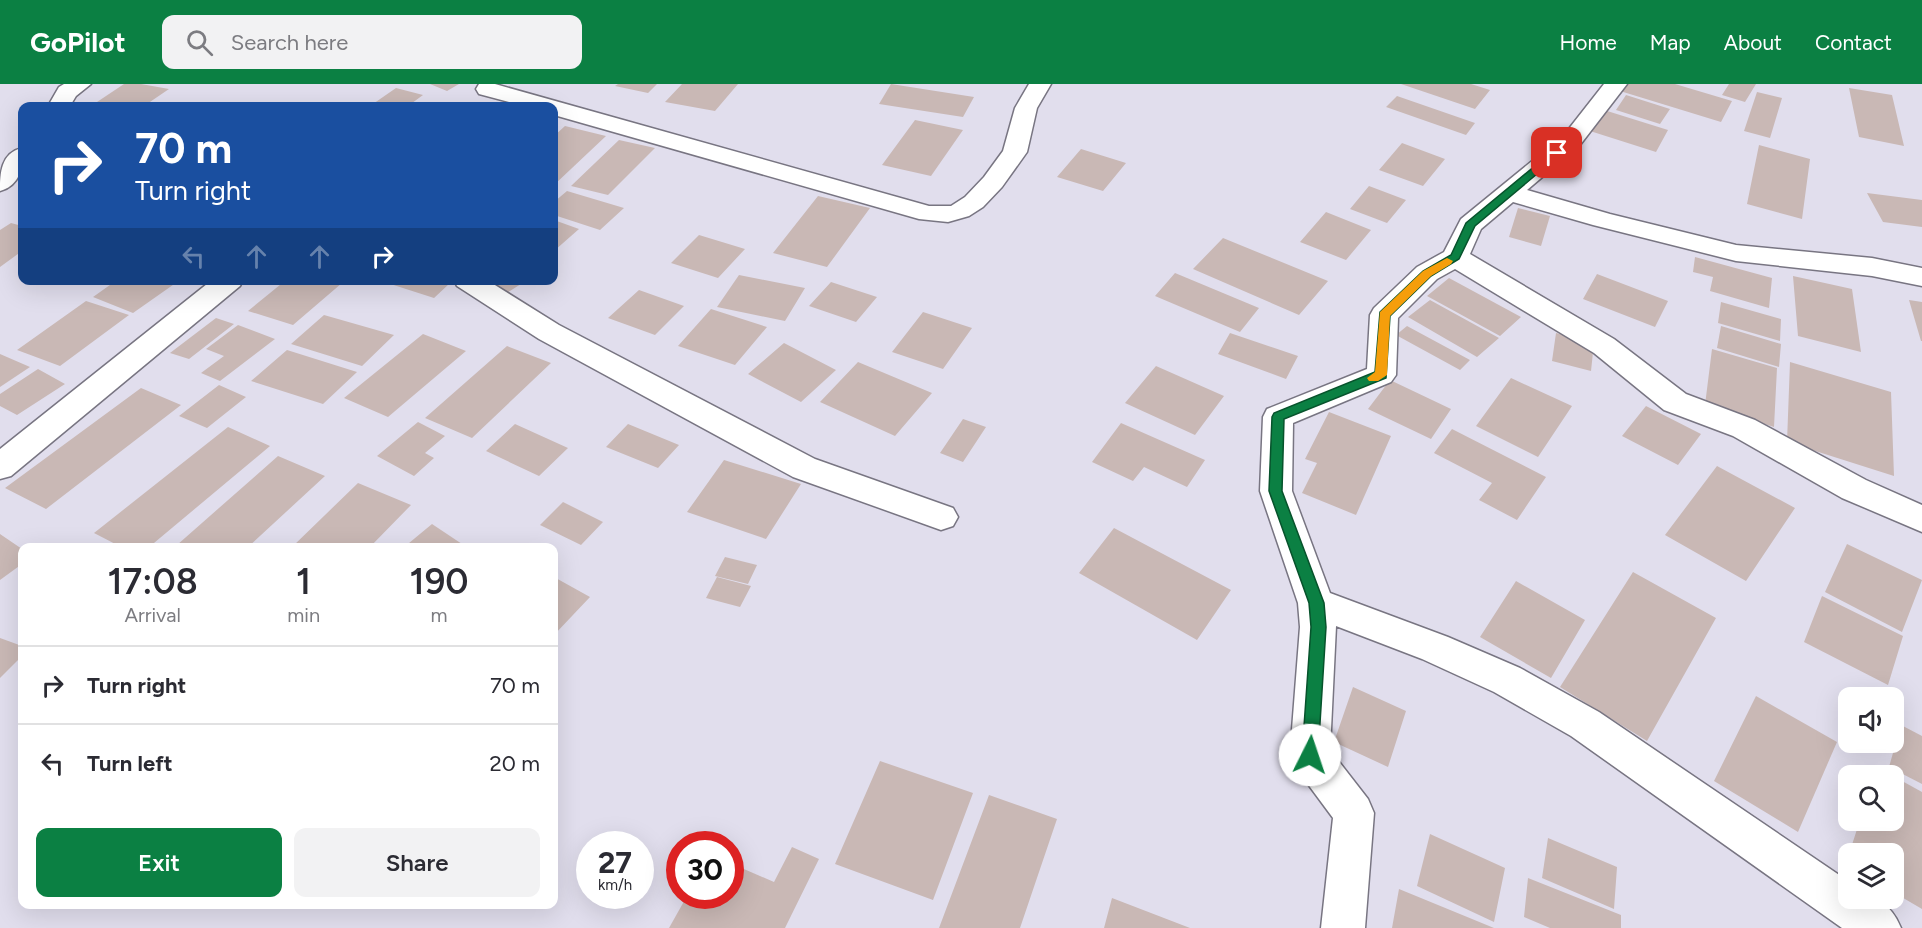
<!DOCTYPE html>
<style>
body{margin:0;font-family:Figtree,sans-serif;background:#f2f2f3;color:#2b2b33;height:100vh;display:flex;flex-direction:column;font-size:22px;white-space:nowrap}
*{box-sizing:border-box;margin:0}
p{font-size:20px;color:#7c7c81}
.icon{flex:none;width:33px;height:33px;fill:none;stroke:currentColor;stroke-width:2;stroke-linecap:round;stroke-linejoin:round}
.map{position:relative;flex:1;overflow:hidden}
.drawer{position:absolute;left:18px;top:459px;width:540px;height:366px;display:flex;flex-direction:column;background:#fff;border-radius:12px;box-shadow:0 6px 24px #0002}
.drawer>*{flex:none}
.hud{position:absolute;left:18px;top:18px;width:540px;height:183px;border-radius:12px;box-shadow:0 6px 24px #0002;background:#1a4fa0;color:#fff;overflow:hidden}
.fabs{position:absolute;left:1838px;top:603px;display:grid;gap:12px}
.fabs a{display:grid;place-items:center;width:66px;height:66px;border-radius:12px;background:#fff;box-shadow:0 6px 24px #0002;font-size:30px}
.speed{position:absolute;left:576px;top:747px;display:flex;gap:12px;font-size:30px;font-weight:700;text-align:center}
.speed>*{display:grid;place-content:center;width:78px;height:78px;border-radius:50%;background:#fff;box-shadow:0 6px 24px #0002;line-height:1}
.speed small{font-size:15px;font-weight:400}
.speed .limit{border:9px solid #d22;background:#fff;color:#111}
.pin{position:absolute;display:grid;place-items:center;width:51px;height:51px;color:#fff;margin:-26px;border-radius:12px;box-shadow:0 3px 9px #0006}
.me{position:absolute;width:66px;margin:-33px;rotate:4deg;stroke-linejoin:round;filter:drop-shadow(0 0 4px #0008)}
.turn{display:flex;align-items:center;gap:21px;height:126px;padding:0 18px;font-size:27px}
.turn .icon{width:78px;height:78px;stroke-width:2.5}
.turn b{display:block;font-size:42px;line-height:51px}
.lanes{display:flex;align-items:center;height:57px;padding:0 18px;background:#0003;justify-content:center;gap:30px;direction:ltr}
.lanes .off{opacity:.35}
.eta{display:flex;justify-content:space-evenly;align-items:center;height:102px;text-align:center}
.eta b{font-size:36px;font-weight:600;line-height:42px}
.button{display:flex;gap:12px;margin-top:auto;padding:12px 18px}
.button a{flex:1;height:69px;border-radius:12px;background:#0b8043;color:#fff;font-size:24px;font-weight:600;line-height:69px;text-align:center}
.button a+a{background:#f2f2f3;color:#2b2b33}
ul{padding:0;list-style:none}
li{display:flex;align-items:center;gap:18px;height:78px;padding:0 18px;border-top:2px solid #e1e1e2}
li div{flex:1}
li b{display:block;font-size:22px}
li em{font-style:normal}
header{display:flex;align-items:center;gap:36px;box-sizing:border-box;height:84px;padding:0 30px;background:#0b8043;color:#fff}
header strong{font-size:28px}
nav{display:flex;gap:33px;margin-inline-start:auto;font-size:21px}
.search{width:420px;height:54px;background:#f2f2f3;display:flex;align-items:center;gap:15px;box-sizing:border-box;padding:0 21px;border-radius:12px;color:#7c7c81;font-size:22px}
.map>svg:first-child{display:block}
.building{fill:#c9b8b5}
.lines{fill:none;stroke-linecap:round;stroke-linejoin:round}
.minor-casing{stroke:#787582;stroke-width:3}
.minor{fill:#fff;fill-rule:evenodd}
.route{fill:#0b8043;stroke:#07532c;stroke-width:1.5}
.slow{fill:#f59e0b}
</style>
<header>
<strong>GoPilot</strong>
<div class="search"><svg class="icon" aria-label="search" viewBox="0 0 24 24"><circle cx="10" cy="10" r="6"/><path d="M15 15l6 6"/></svg>Search here</div>
<nav><a>Home</a><a>Map</a><a>About</a><a>Contact</a></nav>
</header>
<div class="map">
<svg width="1922" height="844" viewBox="0 0 1922 844">
<rect width="100%" height="100%" fill="#e1deed"/>
<path class="building" d="M124,0H141L169,5L144,22L94,20Z
M430,0H459L447,7Z
M618,0H657L648,9L615,2Z
M682,0H738L715,27L665,18Z
M891,0L974,13L963,33L879,20Z
M1401,0H1471L1490,6L1475,25Z
M1625,0H1675L1732,17L1721,38L1620,7Z
M1729,0H1756L1745,18L1722,11Z
M396,4L423,11L408,22H370Z
M1849,4L1892,11L1904,62L1859,53Z
M1757,8L1782,14L1770,54L1744,47Z
M1626,11L1670,25L1660,40L1616,26Z
M1397,12L1475,39L1466,51L1386,23Z
M1604,26L1668,46L1656,68L1590,47Z
M915,36L963,46L931,92L882,81Z
M565,42L606,52L554,101V52Z
M619,56L655,64L608,111L571,102Z
M1402,59L1445,75L1423,102L1379,86Z
M1759,61L1810,75L1802,135L1747,120Z
M1081,65L1126,79L1103,107L1057,93Z
M1369,102L1406,116L1387,139L1350,125Z
M567,107L624,124L600,146L554,131V118Z
M1867,109L1922,116V143L1883,138Z
M818,112L870,124L827,183L773,169Z
M1518,124L1550,132L1541,162L1509,153Z
M1326,128L1371,146L1346,176L1300,158Z
M554,136L579,145L554,167Z
M11,139L22,142V167L0,183V146Z
M699,151L745,165L718,194L671,179Z
M1223,154L1328,197L1299,231L1193,185Z
M1695,173L1772,194L1769,224L1710,207L1713,193L1693,188Z
M1175,189L1259,224L1240,248L1155,212Z
M1597,190L1668,217L1655,243L1583,215Z
M739,191L805,204L785,237L717,223Z
M1793,192L1852,205L1861,268L1798,252Z
M1449,194L1521,233L1500,252L1427,212Z
M117,196H180L133,229L93,213Z
M286,196H335L342,199L293,241L248,227Z
M378,196H438L449,200L434,214Z
M486,196H522L524,198L507,209Z
M831,198L877,213L856,238L809,222Z
M639,206L684,222L655,251L608,234Z
M1430,216L1499,254L1477,273L1408,233Z
M1909,216L1922,218V257H1921Z
M86,217L129,231L60,282L17,266Z
M1721,218L1781,235L1780,257L1718,239Z
M711,225L767,243L735,281L678,262Z
M923,228L972,244L943,285L892,268Z
M324,231L394,251L362,282L291,260Z
M216,234L234,240L189,275L170,269Z
M238,241L275,255L220,297L201,289L224,272L206,265Z
M1407,242L1470,276L1460,286L1396,251Z
M1721,242L1781,260L1779,283L1717,264Z
M1230,249L1298,272L1286,295L1218,270Z
M1556,249L1594,259L1591,287L1552,277Z
M423,250L466,267L388,333L344,314Z
M784,259L836,286L801,318L748,290Z
M507,262L551,279L472,354L425,334Z
M1712,265L1777,284L1774,343L1705,321Z
M287,266L357,288L323,320L251,297Z
M0,270L30,283L0,303Z
M858,278L932,309L895,352L820,318Z
M1790,278L1891,308L1894,392L1787,358Z
M1156,282L1224,312L1195,351L1125,319Z
M38,285L65,300L17,331L0,322V310Z
M1511,294L1572,322L1538,373L1476,342Z
M1390,296L1451,325L1431,355L1368,325Z
M219,301L246,313L207,344L179,332Z
M141,304L181,321L46,425L5,404Z
M1646,322L1701,350L1678,381L1622,352Z
M1329,328L1391,352L1356,431L1302,409L1317,379L1305,375Z
M963,335L986,343L963,378L940,369Z
M418,338L445,352L425,369L434,374L414,392L377,372Z
M1121,339L1205,376L1187,403L1144,383L1133,397L1092,378Z
M515,340L568,364L539,392L486,367Z
M628,340L679,361L658,384L606,363Z
M228,343L270,362L148,464H123L94,449Z
M1452,345L1546,393L1517,436L1479,416L1492,399L1434,369Z
M278,372L325,392L247,464H184L177,461Z
M724,376L801,400L766,455L687,428Z
M1717,382L1795,424L1746,497L1665,451Z
M358,399L411,421L369,464H291Z
M563,418L603,438L581,461L540,441Z
M432,440L468,464H403Z
M1114,444L1231,506L1197,556L1079,489Z
M0,450L22,465V480L0,496Z
M1847,460L1922,496L1902,548L1825,508Z
M725,473L757,481L748,500L715,492Z
M1633,488L1716,534L1647,657L1560,603Z
M554,493L590,513L554,551Z
M717,493L751,502L740,523L706,514Z
M1516,497L1585,536L1551,594L1480,553Z
M1822,512L1903,552L1888,601L1804,558Z
M0,554L22,562V572L0,594Z
M1353,603L1406,627L1388,683L1334,658Z
M1756,612L1837,658L1798,748L1714,697Z
M1901,641L1922,652V700L1889,683Z
M880,677L973,709L933,816L835,780Z
M1893,692L1922,708V825L1893,808V770H1849L1860,736H1893Z
M989,711L1057,735L1020,844H939Z
M1430,750L1505,784L1494,838L1417,802Z
M1548,754L1617,783L1614,825L1542,794Z
M792,763L819,775L785,844H669L687,812H730V779L774,798Z
M1528,794L1621,831V844H1550L1524,833Z
M1399,805L1494,844H1392Z
M1112,814L1190,844H1104Z"/>
<g class="lines">
<g class="minor-casing">
<path id="minor" d="M64,0H91L76,12L70,22H48L59,3Z
M479,0H495L929,122H951L965,113L984,93L1003,67L1015,24L1029,0H1051L1037,24L1027,68L1002,103L983,123L969,132L948,138L919,135L554,31V22H524L479,10L476,5Z
M1604,0H1627L1580,61L1527,106L1610,130L1736,161L1872,174L1922,184V202L1872,192L1736,177L1593,141L1513,118L1481,145L1470,170L1614,255L1686,310L1755,336L1866,396L1922,421V448L1842,414L1733,352L1664,326L1594,269L1455,185L1437,195L1398,234L1396,291L1391,298L1293,339L1292,407L1330,509L1448,553L1520,584L1599,628L1848,797V814C1876,814 1890,817 1901,844H1842L1571,652L1494,608L1422,575L1336,542L1330,666L1368,715L1374,729L1365,844H1321L1333,734L1296,684L1290,671L1300,543L1298,519L1260,407L1263,333L1267,325L1367,285L1370,231L1374,224L1417,183L1444,168L1461,135L1564,51Z
M22,64C24,82 20,102 0,107C0,89 1,69 22,64Z
M212,196H243L240,202L11,392L0,395V365Z
M454,196H487L559,241L815,375L953,424L958,433L953,442L941,446L793,393L539,255L457,202Z"/>
</g>
<use href="#minor" class="minor"/>
</g>
<path class="route" d="M1553,67L1562,69L1475,142L1459,175L1431,192L1390,232L1386,294L1284,335L1282,407L1324,519L1326,543L1318,671L1316,676L1310,679L1304,676L1302,671L1311,543L1309,519L1269,407L1272,333L1274,329L1375,288L1380,228L1423,187L1451,171L1466,139Z"/>
<path class="slow" d="M1447,174L1453,177L1451,180L1431,192L1390,232L1387,291L1378,297H1369L1367,294L1375,288L1380,228L1423,187Z"/>
</svg>
<div class="fabs">
<a><svg class="icon" aria-label="sound" viewBox="0 0 24 24"><path d="M4 9h4l5-4v14l-5-4H4zM17 9q2 3 0 6"/></svg></a>
<a><svg class="icon" aria-label="search" viewBox="0 0 24 24"><circle cx="10" cy="10" r="6"/><path d="M15 15l6 6"/></svg></a>
<a><svg class="icon" aria-label="layers" viewBox="0 0 24 24"><path d="M12 4l9 5-9 5-9-5zM3 14l9 5 9-5"/></svg></a>
</div>
<div class="speed"><div>27<small>km/h</small></div><div class="limit">30</div></div>
<div class="pin" style="left:1557px;top:69px;background:#d93025"><svg class="icon" aria-label="arrive" viewBox="0 0 24 24"><path d="M6 21V4h12l-3 4 3 4H6"/></svg></div>
<svg class="me" style="left:1310px;top:671px" viewBox="-20 -20 40 40"><circle r="19" fill="#fff"/><path d="M0-13L10 11 0 6-10 11z" fill="#0b8043"/></svg>
<div class="hud">
<div class="turn"><svg class="icon" aria-label="right" viewBox="0 0 24 24"><path d="M7 20v-9h11M14 6l5 5-5 5"/></svg><div><b>70 m</b>Turn right</div></div>
<div class="lanes"><svg class="icon off" aria-label="left" viewBox="0 0 24 24"><path d="M17 20v-9H6M10 6l-5 5 5 5"/></svg><svg class="icon off" aria-label="ahead" viewBox="0 0 24 24"><path d="M12 20V5M6 11l6-6 6 6"/></svg><svg class="icon off" aria-label="ahead" viewBox="0 0 24 24"><path d="M12 20V5M6 11l6-6 6 6"/></svg><svg class="icon" aria-label="right" viewBox="0 0 24 24"><path d="M7 20v-9h11M14 6l5 5-5 5"/></svg></div>
</div>
<section class="drawer">
<div class="eta">
<div><b>17:08</b><p>Arrival</p></div>
<div><b>1</b><p>min</p></div>
<div><b>190</b><p>m</p></div>
</div>
<ul>
<li><svg class="icon" aria-label="right" viewBox="0 0 24 24"><path d="M7 20v-9h11M14 6l5 5-5 5"/></svg><div><b>Turn right</b></div><em>70 m</em></li>
<li><svg class="icon" aria-label="left" viewBox="0 0 24 24"><path d="M17 20v-9H6M10 6l-5 5 5 5"/></svg><div><b>Turn left</b></div><em>20 m</em></li>
</ul>
<div class="button"><a>Exit</a><a>Share</a></div>
</section>
</div>
